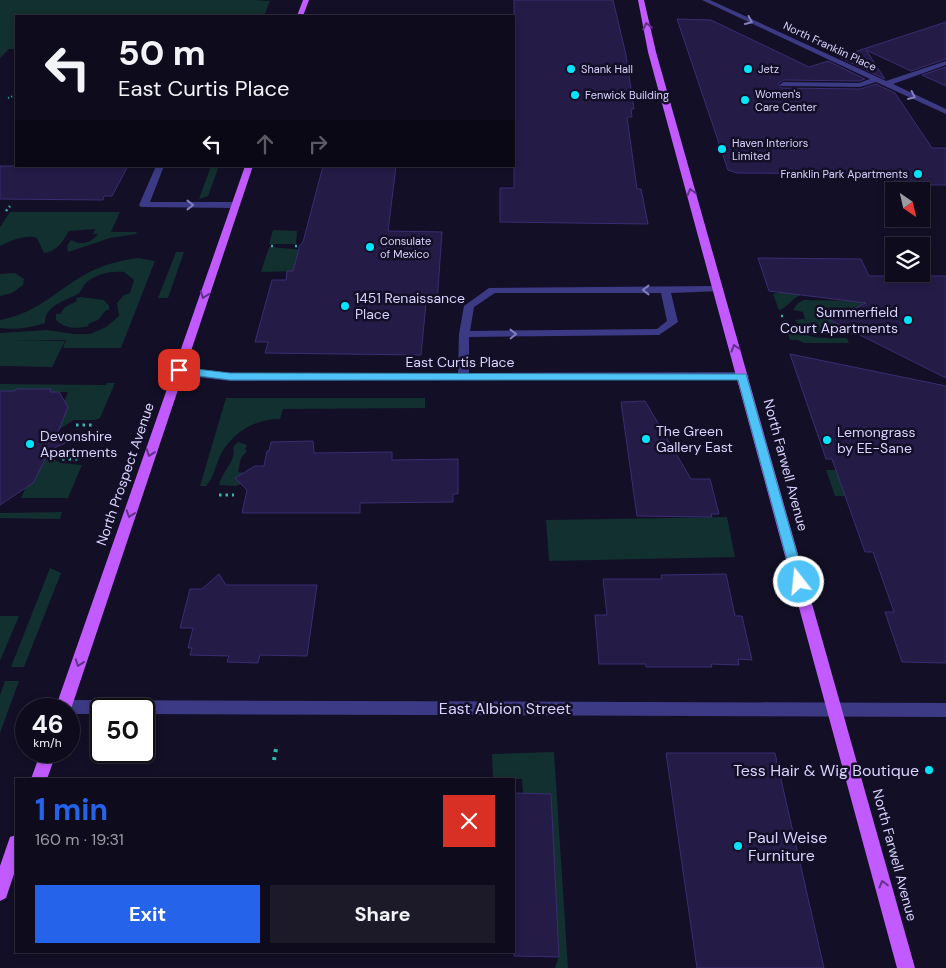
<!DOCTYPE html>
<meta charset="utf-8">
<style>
body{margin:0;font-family:"DM Sans",sans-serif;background:#1c1929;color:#f1f3f6;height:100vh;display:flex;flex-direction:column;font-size:19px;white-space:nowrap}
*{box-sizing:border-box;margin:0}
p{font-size:16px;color:#9b9ba3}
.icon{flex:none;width:28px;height:28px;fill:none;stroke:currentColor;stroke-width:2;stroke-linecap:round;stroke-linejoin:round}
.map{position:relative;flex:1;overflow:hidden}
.panel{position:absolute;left:15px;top:778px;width:500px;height:175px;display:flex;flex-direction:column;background:#0e0b1c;border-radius:0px;box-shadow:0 2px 8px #0003,0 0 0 1px #2e2b3b}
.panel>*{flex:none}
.guide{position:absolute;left:15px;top:15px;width:500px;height:152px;border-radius:0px;box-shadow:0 2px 8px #0003,0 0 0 1px #2e2b3b;background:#0e0b1c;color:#f1f3f6;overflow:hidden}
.needle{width:32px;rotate:146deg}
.buttons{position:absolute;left:885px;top:182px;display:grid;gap:10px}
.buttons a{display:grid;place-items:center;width:45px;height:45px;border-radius:0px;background:#0e0b1c;box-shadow:0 2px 8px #0003,0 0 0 1px #2e2b3b;font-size:25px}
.speed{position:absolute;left:15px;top:698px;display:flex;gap:10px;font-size:25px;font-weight:700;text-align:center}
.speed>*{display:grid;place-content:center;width:65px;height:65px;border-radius:50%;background:#0e0b1c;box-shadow:0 2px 8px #0003,0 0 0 1px #2e2b3b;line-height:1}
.speed small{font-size:12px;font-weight:400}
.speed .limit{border:2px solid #111;border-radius:8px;background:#fff;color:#111}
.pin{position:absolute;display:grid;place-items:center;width:42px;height:42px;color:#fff;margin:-21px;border-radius:10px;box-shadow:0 2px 8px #0006}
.me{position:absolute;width:55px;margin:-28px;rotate:344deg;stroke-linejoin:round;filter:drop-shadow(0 0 4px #0008)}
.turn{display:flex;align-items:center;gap:18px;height:105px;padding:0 20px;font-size:22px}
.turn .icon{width:65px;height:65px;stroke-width:2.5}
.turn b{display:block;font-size:35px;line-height:42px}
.lanes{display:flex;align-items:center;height:48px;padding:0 20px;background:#0003;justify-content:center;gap:25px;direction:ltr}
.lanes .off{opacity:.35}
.round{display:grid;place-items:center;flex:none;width:52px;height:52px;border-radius:0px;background:#1c1929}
.headline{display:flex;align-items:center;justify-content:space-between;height:85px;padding:0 20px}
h1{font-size:30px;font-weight:700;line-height:38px;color:#2563eb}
.action{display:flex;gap:10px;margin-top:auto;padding:10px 20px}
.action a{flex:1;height:58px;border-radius:0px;background:#2563eb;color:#fff;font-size:20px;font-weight:700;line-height:58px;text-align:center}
.action a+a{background:#1c1929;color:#f1f3f6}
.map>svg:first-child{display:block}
.green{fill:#12302f}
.building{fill:#241b47;stroke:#3b2d73}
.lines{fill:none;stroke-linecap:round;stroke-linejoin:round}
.path-far3{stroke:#2fb8b0;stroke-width:2;stroke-dasharray:1 2.5;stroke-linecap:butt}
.path-far2{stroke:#2fb8b0;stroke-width:2.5;stroke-dasharray:2 3;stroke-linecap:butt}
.path-far1{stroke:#2fb8b0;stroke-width:3;stroke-dasharray:2.5 4;stroke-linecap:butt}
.path{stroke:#2fb8b0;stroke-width:4;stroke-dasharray:3 5;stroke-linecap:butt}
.minor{fill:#3d3a85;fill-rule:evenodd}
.major{fill:#c25bff;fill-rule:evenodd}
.oneway{stroke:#837fbc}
.oneway2{stroke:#623188}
.route{fill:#4fc3f7;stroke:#337fa1}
.poi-dot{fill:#00e5ff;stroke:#130f26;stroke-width:2}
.labels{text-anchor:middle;stroke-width:5;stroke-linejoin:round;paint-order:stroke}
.far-street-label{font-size:11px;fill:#d9d4ff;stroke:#130f26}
.far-poi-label{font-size:11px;fill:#d9d4ff;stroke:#130f26;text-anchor:start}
.poi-label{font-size:14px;fill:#d9d4ff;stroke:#130f26;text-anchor:start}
.street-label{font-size:14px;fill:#d9d4ff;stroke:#130f26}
.near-street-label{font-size:16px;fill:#d9d4ff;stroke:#130f26}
.near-poi-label{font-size:16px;fill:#d9d4ff;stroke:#130f26;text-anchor:end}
</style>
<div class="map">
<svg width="946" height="968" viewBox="0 0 946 968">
<rect width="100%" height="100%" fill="#130f26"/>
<path class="green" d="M0,0H252L270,1L264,16H16V49H9L0,58Z
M211,166H219L208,196L199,199Z
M10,212H120L111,232H137L136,234L110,238L68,252L67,246L71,240C81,246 91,243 98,234H93L95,229L69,231C62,242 58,251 44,253L37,238C26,234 10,241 0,246V227Z
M273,230L297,231L296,244H269Z
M269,247L305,250L303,271L261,272Z
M176,252H184L168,298H158Z
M138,258L155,261L121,348H63L66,340H11L65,341L52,367L0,366V333L47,330L74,334H90L106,327L119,316L117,303L124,295L130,293L134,280L124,272C111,271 96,274 87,282C82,286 83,290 78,294C65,301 45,305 45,323C29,328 16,330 0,328V320C43,312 60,285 96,269C109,263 124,260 138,258Z
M15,273L24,279L23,285L12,293L0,296V274Z
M782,292L801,295C792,298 787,308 779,310L773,294Z
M81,297L104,300L109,306V310H106L98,320L88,324L89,326C77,329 65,329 56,320V314H60L65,307L77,301L76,298Z
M804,300L864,301L878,334C853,333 812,340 795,320L805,319L803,312L793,310L798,303Z
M783,320H786C810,341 816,338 847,338L849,343H804L798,340H790Z
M107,383H115L100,418L95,420H74L59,429L67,405L64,402L68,392H50L51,389H16L15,391H0V384L106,385Z
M226,398H425V408L283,409L280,419C256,419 234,431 221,454C215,465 215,476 206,486H200Z
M238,442L247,445L245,449L247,451L241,458L238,472L244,473L241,484L236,486L219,485C221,473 237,461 233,447Z
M40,456H47L61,463L82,465L68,498H21Z
M826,470H862L878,496H835Z
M62,512L60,519L0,518V513Z
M727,517L735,557L549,561L546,520Z
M50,568L61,573L24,667H11Z
M0,616H19L0,661Z
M5,681H19L0,733V695Z
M554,752L568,968H555L559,956L551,794L523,793L522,779H493L492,754Z"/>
<path class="building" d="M514,0H613L626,55L634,109H631L632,117H627L637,189H641L648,224L500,222V188H514Z
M677,19L711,20L809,67L828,61L865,79L859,81L784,80L778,83L781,88L860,89L876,84L895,93L932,148H946V185H897L891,174L737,173L728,170Z
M946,22V59L911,71L866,50L885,79L839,57Z
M946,67V86L922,75Z
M0,166H128L112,196H104L103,200L0,199Z
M323,166H396L388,231L442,232L437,303H426L421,355L265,353L268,342H255L272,280H286L287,271H293L300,245L303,242Z
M758,258L861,259L869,276H946V378L830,320L866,303L769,291Z
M790,354L946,386V663L902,662L885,612H894L873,552H865L832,459H826Z
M16,389H51L50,392H59L68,407L57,435L65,443L50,450L33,483L0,505V391H15Z
M645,401L691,479H710L719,514H711L712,517L637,516L621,402Z
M313,441L314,453L392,452V460L458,459V494H453V502L360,503V513H242L247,490L235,478L255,466H264L267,451H269L271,442Z
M219,574L226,585H317L307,656L260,655L258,663L227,662L229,656L190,655L192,648H188L193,628H180L190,589H202Z
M726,574L735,616H742L752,660L738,659L739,665L711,664L712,667H646V664H599L595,615H607L603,579H662L661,575Z
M666,753H775L824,968H697Z
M514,793L551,794L559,957L514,956Z"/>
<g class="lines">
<path class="path-far3" d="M8,98L16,95"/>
<path class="path-far2" d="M6,211L10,206
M271,246H274
M295,246H300
M431,303V305
M781,316H786"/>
<path class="path-far1" d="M76,425H92
M62,459H80
M219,495H234"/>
<path class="path" d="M274,760L276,749"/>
<path class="minor" d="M702,0H710L886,81L946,61V65L893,84L946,109V114L876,82L860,87L781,86L780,84L784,82L859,83L870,79Z
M156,166H164L150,202H236L241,205L236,208L141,207L139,205Z
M718,286L723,289L722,291L671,293L678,322L659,335L469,337V373L743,372L749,376L747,379L230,381L179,375L173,371L179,367L230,373H458L459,334L464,306L489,288ZM495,293H661L667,321L657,329L470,331L474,307Z
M63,700L946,703V717L144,714V709H101V714H69V709H56L55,707L58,702Z"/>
<path class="major" d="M303,0H309L303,16H297Z
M638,0H644L656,52L915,968H897L648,52Z
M245,166H253L71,709L69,713V709H55Z
M41,751H57L47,779H31Z
M16,835V868L6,898L0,901V866L10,837Z"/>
</g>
<defs><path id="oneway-chevron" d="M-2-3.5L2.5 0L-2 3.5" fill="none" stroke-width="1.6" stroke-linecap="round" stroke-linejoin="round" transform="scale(1.25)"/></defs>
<g class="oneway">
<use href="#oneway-chevron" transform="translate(749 21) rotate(25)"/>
<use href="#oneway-chevron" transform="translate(912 96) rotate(25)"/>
<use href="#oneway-chevron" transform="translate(190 205)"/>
<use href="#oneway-chevron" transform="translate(646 290) rotate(180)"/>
<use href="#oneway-chevron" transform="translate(513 334) rotate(-1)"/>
</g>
<g class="oneway2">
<use href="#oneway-chevron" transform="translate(647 26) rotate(-102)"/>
<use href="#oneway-chevron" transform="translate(691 192) rotate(-105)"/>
<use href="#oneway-chevron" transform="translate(204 295) rotate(110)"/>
<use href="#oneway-chevron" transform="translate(735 348) rotate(-106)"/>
<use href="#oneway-chevron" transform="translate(150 453) rotate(110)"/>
<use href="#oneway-chevron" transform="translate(130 514) rotate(109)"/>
<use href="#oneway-chevron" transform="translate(79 663) rotate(109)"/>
<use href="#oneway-chevron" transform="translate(883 884) rotate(-105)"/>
</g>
<path class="route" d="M179,367L230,373L746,374L805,582L803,585H794L793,582L738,380H230L175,373L174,370Z"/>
<g class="poi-dot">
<circle cx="571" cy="69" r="5"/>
<circle cx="748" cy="69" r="5"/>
<circle cx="575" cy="95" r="5"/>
<circle cx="745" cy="100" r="5"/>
<circle cx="722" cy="149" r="5"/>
<circle cx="918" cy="174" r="5"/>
<circle cx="370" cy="247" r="5"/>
<circle cx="345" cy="306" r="5"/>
<circle cx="908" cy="320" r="5"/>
<circle cx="646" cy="439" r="5"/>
<circle cx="827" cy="440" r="5"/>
<circle cx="30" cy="444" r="5"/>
<circle cx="929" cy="770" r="5"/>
<circle cx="738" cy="846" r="5"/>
</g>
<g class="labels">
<g class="far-street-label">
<text transform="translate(830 46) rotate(25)" y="4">North Franklin Place</text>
</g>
<g class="far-poi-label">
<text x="581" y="73">Shank Hall</text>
<text x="758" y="73">Jetz</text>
<text x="755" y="98">Women's<tspan x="755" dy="13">Care Center</tspan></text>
<text x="585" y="99">Fenwick Building</text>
<text x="732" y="147">Haven Interiors<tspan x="732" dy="13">Limited</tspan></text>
<text x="908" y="178" text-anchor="end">Franklin Park Apartments</text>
<text x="380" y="245">Consulate<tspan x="380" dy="13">of Mexico</tspan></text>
</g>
<g class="poi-label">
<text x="355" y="303">1451 Renaissance<tspan x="355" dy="16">Place</tspan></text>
<text x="898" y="317" text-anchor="end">Summerfield<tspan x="898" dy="16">Court Apartments</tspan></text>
<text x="656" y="436">The Green<tspan x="656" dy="16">Gallery East</tspan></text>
<text x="837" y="437">Lemongrass<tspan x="837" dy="16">by EE-Sane</tspan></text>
<text x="40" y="441">Devonshire<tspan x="40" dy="16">Apartments</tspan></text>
</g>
<g class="street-label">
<text x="460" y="367">East Curtis Place</text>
<text transform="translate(786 465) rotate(75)" y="5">North Farwell Avenue</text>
<text transform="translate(125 474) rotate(-71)" y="5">North Prospect Avenue</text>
<text transform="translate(895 855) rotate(75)" y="5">North Farwell Avenue</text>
</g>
<g class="near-street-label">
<text x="505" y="714">East Albion Street</text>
</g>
<g class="near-poi-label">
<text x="919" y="776">Tess Hair &amp; Wig Boutique</text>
<text x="748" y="843" text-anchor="start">Paul Weise<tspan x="748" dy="18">Furniture</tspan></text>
</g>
</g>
</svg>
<div class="buttons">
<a><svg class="needle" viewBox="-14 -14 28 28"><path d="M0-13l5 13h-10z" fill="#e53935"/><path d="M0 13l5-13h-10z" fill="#9b9ba3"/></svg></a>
<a><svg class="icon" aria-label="layers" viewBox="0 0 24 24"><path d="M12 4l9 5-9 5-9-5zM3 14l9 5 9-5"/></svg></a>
</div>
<div class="speed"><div>46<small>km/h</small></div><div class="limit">50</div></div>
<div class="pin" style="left:179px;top:370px;background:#d93025"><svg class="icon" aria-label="arrive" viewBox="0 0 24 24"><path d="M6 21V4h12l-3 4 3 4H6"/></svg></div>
<svg class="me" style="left:799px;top:582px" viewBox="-20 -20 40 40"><circle r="17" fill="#4fc3f7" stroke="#fff" stroke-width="3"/><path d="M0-11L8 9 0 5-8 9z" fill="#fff"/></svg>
<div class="guide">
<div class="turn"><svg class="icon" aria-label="left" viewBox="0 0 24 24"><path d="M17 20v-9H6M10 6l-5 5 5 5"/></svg><div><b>50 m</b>East Curtis Place</div></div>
<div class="lanes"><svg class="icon" aria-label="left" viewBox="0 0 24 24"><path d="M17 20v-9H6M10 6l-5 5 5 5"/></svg><svg class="icon off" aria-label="ahead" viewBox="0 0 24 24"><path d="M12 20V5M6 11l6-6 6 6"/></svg><svg class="icon off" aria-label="right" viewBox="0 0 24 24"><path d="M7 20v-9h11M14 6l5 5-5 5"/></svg></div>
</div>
<section class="panel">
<div class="headline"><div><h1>1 min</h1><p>160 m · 19:31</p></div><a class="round" style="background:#d93025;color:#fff"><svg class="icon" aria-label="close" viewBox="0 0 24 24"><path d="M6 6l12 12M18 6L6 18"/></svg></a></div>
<div class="action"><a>Exit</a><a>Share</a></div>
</section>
</div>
